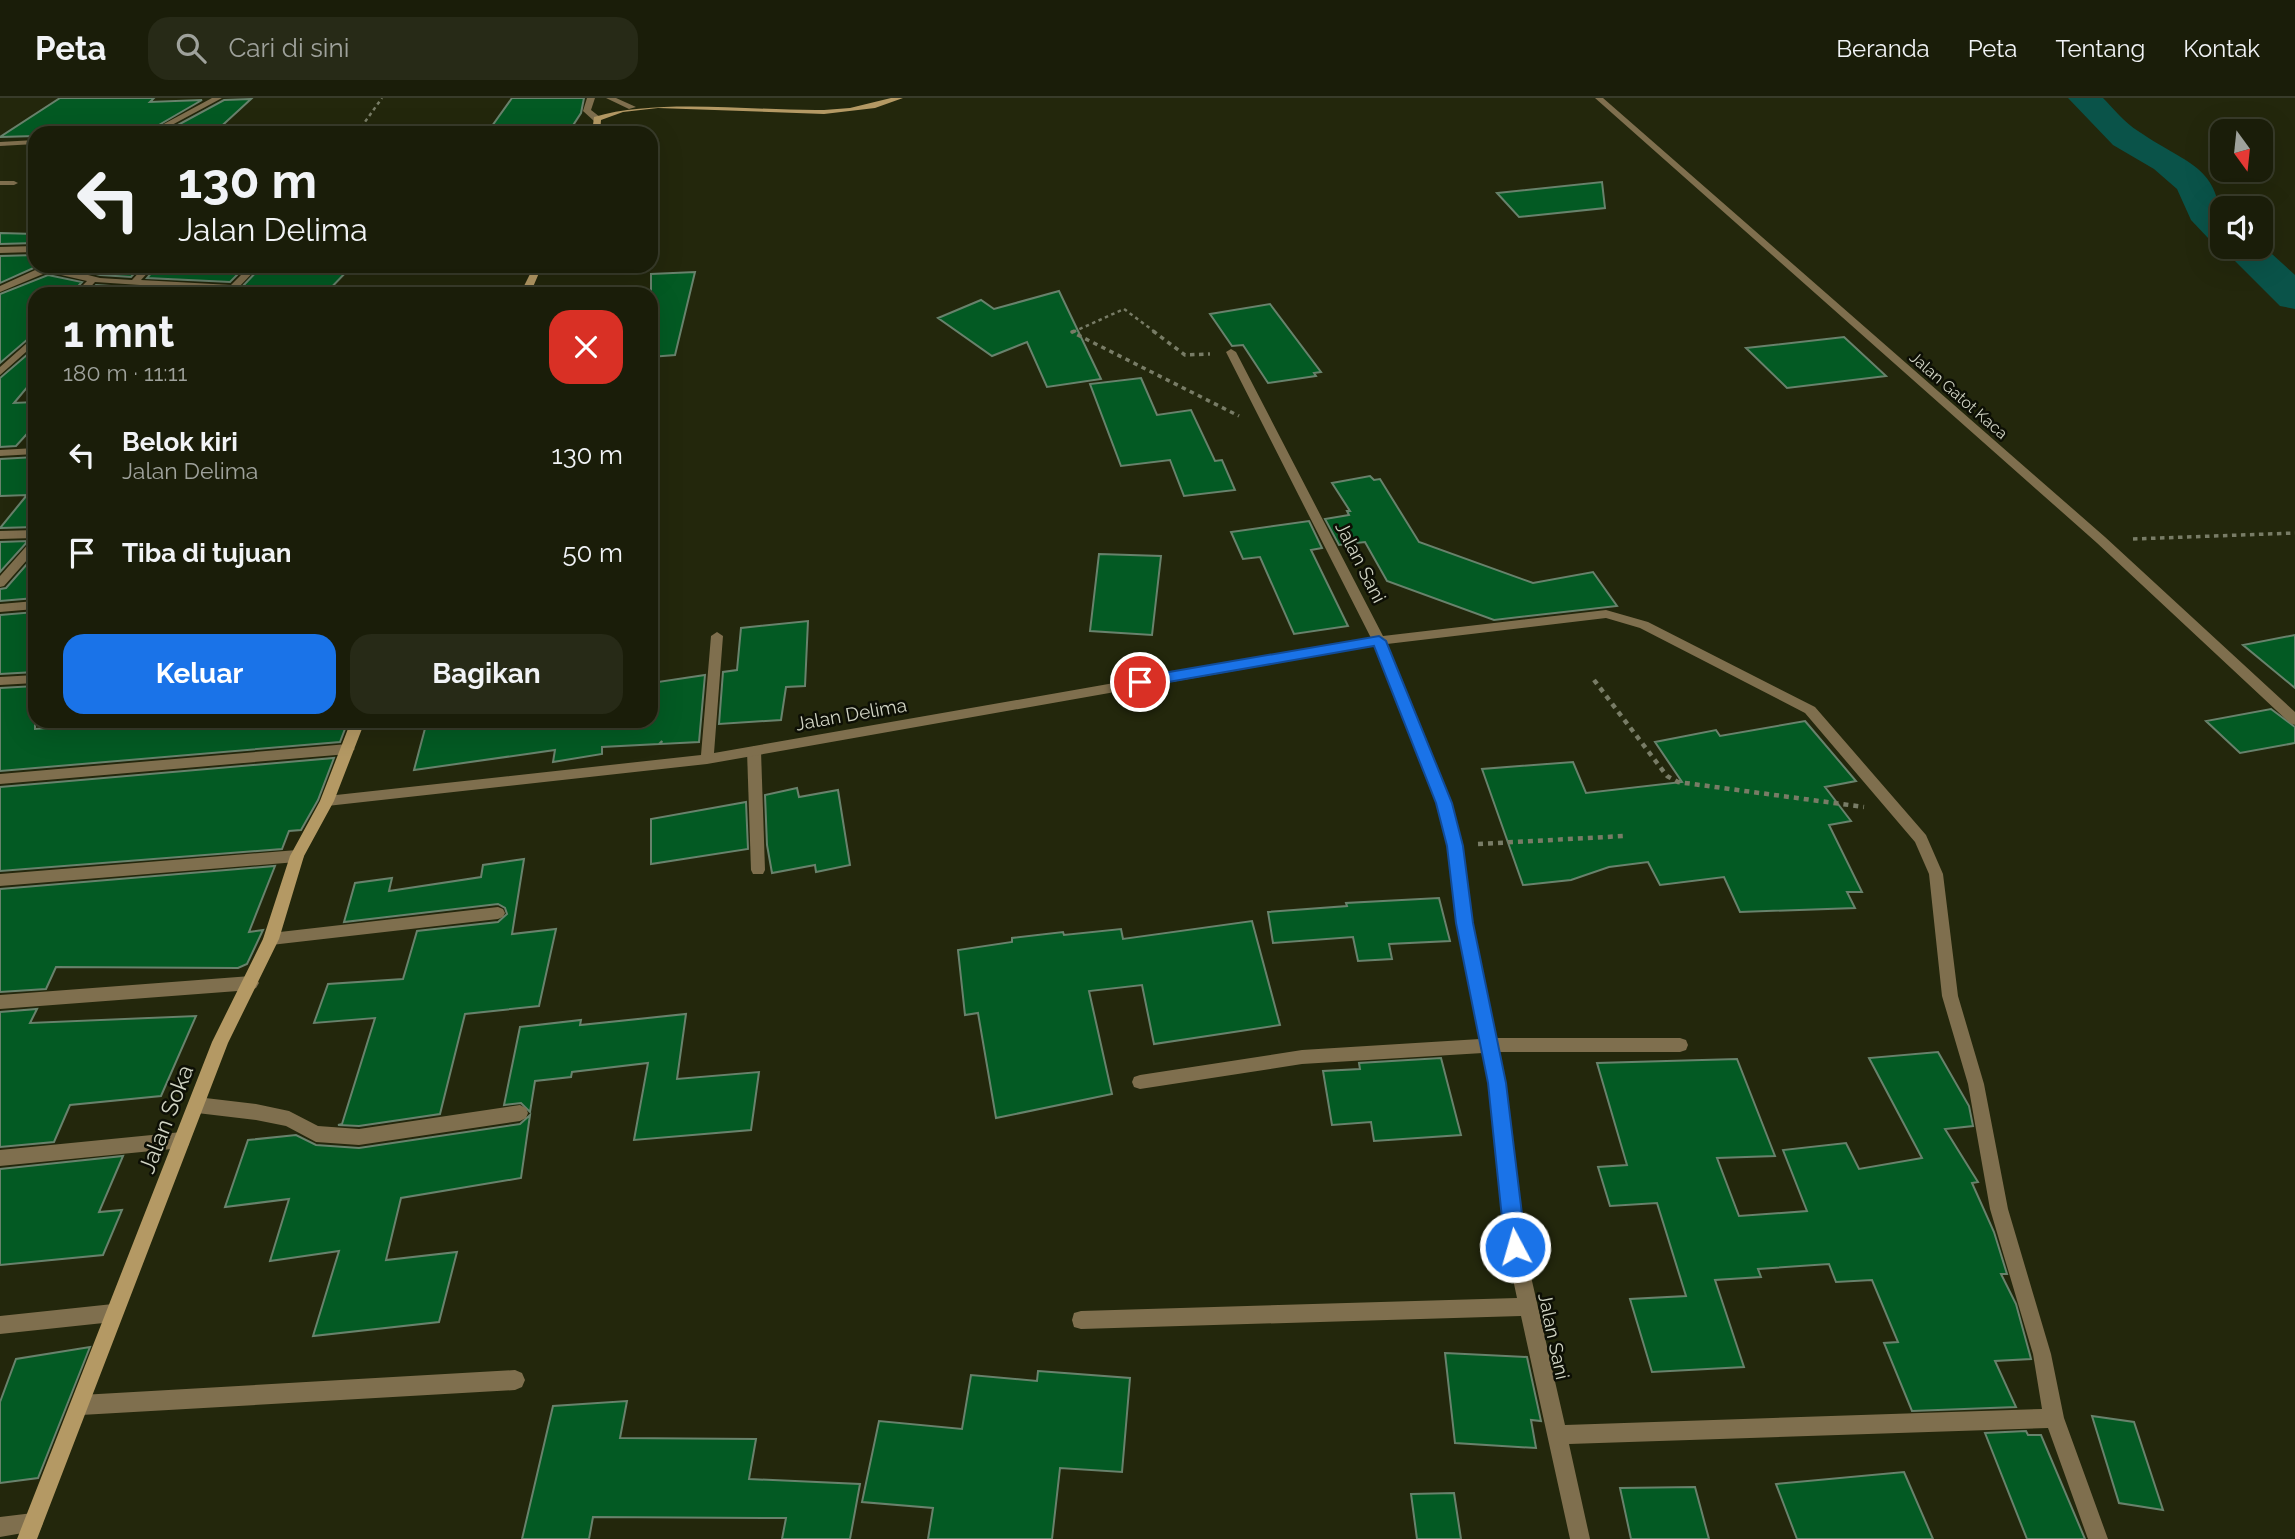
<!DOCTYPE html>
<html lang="id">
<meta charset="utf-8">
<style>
body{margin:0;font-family:Raleway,sans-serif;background:#272a17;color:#f1f3f6;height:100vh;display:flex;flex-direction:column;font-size:26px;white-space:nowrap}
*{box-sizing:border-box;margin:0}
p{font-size:23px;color:#9fa29c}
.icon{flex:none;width:38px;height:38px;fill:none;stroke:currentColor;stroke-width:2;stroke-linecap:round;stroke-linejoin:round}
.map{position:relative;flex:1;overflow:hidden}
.panel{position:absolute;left:28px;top:189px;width:630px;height:441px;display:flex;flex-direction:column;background:#1a1d09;border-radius:21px;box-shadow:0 7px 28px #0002,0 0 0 2px #383b2a}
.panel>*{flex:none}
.banner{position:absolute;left:28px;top:28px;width:630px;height:147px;border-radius:21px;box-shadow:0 7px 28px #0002,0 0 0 2px #383b2a;background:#1a1d09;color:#f1f3f6;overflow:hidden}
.needle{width:46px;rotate:165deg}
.fabs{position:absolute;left:2210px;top:21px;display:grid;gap:14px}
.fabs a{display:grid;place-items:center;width:63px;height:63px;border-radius:14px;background:#1a1d09;box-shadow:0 7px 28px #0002,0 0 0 2px #383b2a;font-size:35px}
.pin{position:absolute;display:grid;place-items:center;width:60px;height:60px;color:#fff;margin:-30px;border:4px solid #fff;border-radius:50%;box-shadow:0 2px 7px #0007}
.me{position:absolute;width:77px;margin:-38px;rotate:354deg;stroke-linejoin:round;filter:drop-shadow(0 0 5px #0008)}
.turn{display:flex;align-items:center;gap:24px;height:147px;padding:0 35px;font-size:32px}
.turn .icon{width:91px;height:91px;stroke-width:2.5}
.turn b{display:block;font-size:49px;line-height:60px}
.round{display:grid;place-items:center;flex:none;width:74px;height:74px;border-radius:21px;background:#272a17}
.head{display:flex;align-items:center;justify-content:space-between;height:119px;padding:0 35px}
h1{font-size:42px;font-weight:700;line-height:52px}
.action{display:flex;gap:14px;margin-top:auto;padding:14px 35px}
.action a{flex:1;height:80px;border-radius:21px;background:#1a73e8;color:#fff;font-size:28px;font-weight:700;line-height:80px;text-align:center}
.action a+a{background:#272a17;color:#f1f3f6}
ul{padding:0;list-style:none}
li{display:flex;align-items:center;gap:21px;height:98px;padding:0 35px}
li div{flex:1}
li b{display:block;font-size:26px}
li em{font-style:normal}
header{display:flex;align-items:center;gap:42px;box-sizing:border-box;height:98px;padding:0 35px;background:#1a1d09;border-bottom:2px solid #383b2a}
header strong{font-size:33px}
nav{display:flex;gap:38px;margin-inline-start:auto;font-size:24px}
.search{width:490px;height:63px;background:#272a17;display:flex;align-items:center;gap:18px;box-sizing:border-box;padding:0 24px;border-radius:21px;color:#9fa29c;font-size:26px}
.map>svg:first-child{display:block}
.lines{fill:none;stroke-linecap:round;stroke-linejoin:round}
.river{fill:#0a5349;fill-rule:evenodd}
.building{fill:#035a23;stroke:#68826c;stroke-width:2}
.path-far2{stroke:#787c66;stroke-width:2.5;stroke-dasharray:3.5 3.5;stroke-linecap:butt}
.path-far1{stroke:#787c66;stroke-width:3.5;stroke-dasharray:4.5 4.5;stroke-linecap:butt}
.path{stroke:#787c66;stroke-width:4.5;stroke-dasharray:5 5;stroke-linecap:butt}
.lane{fill:#7f6f4e;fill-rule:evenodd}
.street{fill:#7f6f4e;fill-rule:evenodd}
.secondary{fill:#b49964;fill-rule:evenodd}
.route{fill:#1a73e8;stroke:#114b97;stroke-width:2}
.labels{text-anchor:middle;stroke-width:5;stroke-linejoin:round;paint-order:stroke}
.far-street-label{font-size:16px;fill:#d0d3c3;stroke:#0d0f05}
.street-label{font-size:19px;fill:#d0d3c3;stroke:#0d0f05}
.near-street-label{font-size:23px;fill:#d0d3c3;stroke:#0d0f05}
</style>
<header>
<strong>Peta</strong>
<div class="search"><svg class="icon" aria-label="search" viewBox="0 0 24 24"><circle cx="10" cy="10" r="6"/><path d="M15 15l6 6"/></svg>Cari di sini</div>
<nav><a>Beranda</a><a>Peta</a><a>Tentang</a><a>Kontak</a></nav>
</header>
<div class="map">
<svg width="2295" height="1441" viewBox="0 0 2295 1441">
<rect width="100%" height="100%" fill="#23270c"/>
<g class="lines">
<path class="river" d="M2068,0H2103C2114,11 2125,25 2138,33C2192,70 2222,66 2222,143L2208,140L2191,122L2177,91L2154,71L2113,47Z
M2261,146L2295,177V211L2280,208L2221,149Z"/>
</g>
<path class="building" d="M60,0H154L150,4L202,2L145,35H35V38L0,39Z
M512,0H584L581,15L568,35H487Z
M251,1L214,35H163L224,2Z
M1602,84L1605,110L1519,119L1497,95Z
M0,135L35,136V145L0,146Z
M35,157V168H38L0,185V158Z
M63,168H141L131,179L100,177Z
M157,168H246L230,184L147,180Z
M262,168H352L325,196L244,195L241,190Z
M695,174L675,257L651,259V176Z
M48,177L82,184L71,196H35V235L0,265V196Z
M96,187L217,195L88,196Z
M1059,193L1101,281L1047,289L1027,244L992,258L938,220L981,202L994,211Z
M1270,206L1321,274L1314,275L1316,278L1268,285L1243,247L1232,248L1210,216Z
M1844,239L1886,278L1787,290L1746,250Z
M35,250V280L14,305L35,304V327L16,348L0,349V280Z
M1141,280L1157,317L1191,312L1215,363L1222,362L1235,392L1184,398L1170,362L1121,368L1090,286Z
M35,359V429L0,430L27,397L0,398V361Z
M1370,378L1374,382L1380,381L1419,444L1533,485L1593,474L1617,508L1494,522L1387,483L1365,444L1339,447L1325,421L1349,417L1347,413H1350L1332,385Z
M1309,423L1322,450L1311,452L1348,528L1294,536L1260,459L1243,461L1231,434Z
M28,443L0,474V444Z
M1099,456L1161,458L1152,537L1090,533Z
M35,457V500L0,503V491L6,490Z
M35,514V574L0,576V517Z
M808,523L805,588L786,589L781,622L719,626L723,574L737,572L741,530Z
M2295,537V590L2243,547Z
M705,577L699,644L661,646L662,643L659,646L602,649V656L553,664L555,652L414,672L427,623H651V585Z
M35,588V631L151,623H348L340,644L0,673V590Z
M2271,611L2295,629V645L2240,655L2206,623Z
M1805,623L1856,683L1825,689L1851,723L1829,727L1862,794H1847L1855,810L1740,814L1724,779L1660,787L1648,764L1609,769L1571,782L1523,787L1482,671L1573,664L1586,695L1682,684L1655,644L1716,632L1720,638Z
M334,660L318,702L301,732L289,733L282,751L0,773V689Z
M797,690L799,699L838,692L850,767L816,774L815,767L772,775L767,747L765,697Z
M746,704L748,751L651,766V721Z
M524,761L512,836L556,831L539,908L465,916L440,1016L359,1028L338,1027L342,1026L375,920L314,925L328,886L403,881L417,833L498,824L507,816L505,810L498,806L344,824L355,785L392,780L389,793L481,779L483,767Z
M275,768L249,834L263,832L247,866L238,870L56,869L46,891L0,894V791Z
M1439,800L1450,843L1389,846L1392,861L1358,863L1353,839L1273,845L1268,814L1347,808L1346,805Z
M1252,823L1280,927L1154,946L1142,887L1089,893L1112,996L996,1020L978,915L965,917L958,852L1012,844V840L1063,834L1064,837L1121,831L1123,841Z
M37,911L30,925L196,918L161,998L70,1007L54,1044L0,1049V914Z
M686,916L677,981L759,974L751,1032L634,1042L648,965L572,974L571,979L535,983L530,1014L521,1005L504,1007L520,929L581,922L580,927Z
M1938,954L1969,1008L1973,1028L1945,1031L1978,1084L1972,1085L1994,1134L2007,1176H2001L2016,1206L2030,1257L2031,1261L1995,1263L2016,1309L1912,1313L1884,1245L1898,1244L1872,1182L1836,1184L1829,1166L1758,1171L1761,1179L1715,1182L1744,1269L1652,1274L1630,1201L1686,1198L1657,1105L1610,1108L1598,1069L1627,1067L1597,965L1737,961L1775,1058L1717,1060L1739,1118L1807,1113L1783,1052L1846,1045L1859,1071L1922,1060L1869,960Z
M1441,960L1461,1037L1374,1043L1371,1024L1332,1027L1323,973L1360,971L1359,965Z
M530,1017L521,1080L401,1100L386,1162L457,1154L439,1224L313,1238L339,1153L270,1163L289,1101L225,1109L248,1042L296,1037L316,1047L359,1050L520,1026Z
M123,1058L99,1114L122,1112L103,1157L0,1167V1071Z
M90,1249L38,1380L0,1385V1304L16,1261Z
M1445,1255L1527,1259L1541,1323L1531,1322L1536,1350L1455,1345Z
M1038,1273L1130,1280L1122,1374L1060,1370L1052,1441H928L933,1410L862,1404L879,1323L962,1331L971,1277L1037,1283Z
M627,1303L620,1340L756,1341L749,1381L860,1386L850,1441H782L786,1420L593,1419L589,1441H522L553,1308Z
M2092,1318L2134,1324L2163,1412L2119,1405Z
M2026,1333L2028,1337H2041L2085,1441H2027L1985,1335Z
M1904,1374L1933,1441H1797L1776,1386Z
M1695,1389L1709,1441H1631L1620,1390Z
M1454,1395L1461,1441H1417L1411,1396Z"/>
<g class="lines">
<path class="path-far2" d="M357,35L382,0
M1073,234L1124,211L1155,234"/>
<path class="path-far1" d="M1075,233L1072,234L1239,318
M1153,233L1185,257L1210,256
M2133,441L2295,435"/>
<path class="path" d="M1594,582L1667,678L1678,684L1864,709
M1478,746L1624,738"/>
<path class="lane" d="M754,648L761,653L765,772L763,776H753L751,772L747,653Z"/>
<path class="street" d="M212,0H222L157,35H147Z
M587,0H595L591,12L600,19V23H594L583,13Z
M606,0H616L636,9L629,11Z
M1595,0H1603L2105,439L2295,614V627L2290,625L2097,445Z
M35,42V46L0,48V44Z
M0,83H14L18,85L14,87H0Z
M35,148V154L0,155V149Z
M44,168H52L100,180L132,182L145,168H154L141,182L231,187L250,168H259L238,190L242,196H232L230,193L95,184L84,196H74L87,183L48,174L0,194V188Z
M35,238V246L0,277V269Z
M1231,251L1236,254L1383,538L1606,512L1648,524L1815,609L1926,737L1943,776L1958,898L1984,986L2008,1111L2051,1256L2064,1320L2108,1441H2088L2048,1330L1569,1346L1590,1441H1570L1521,1218L1081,1231L1074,1229L1072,1222L1074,1215L1081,1213L1517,1200L1506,1148L1489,985L1483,955L1302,966L1140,991L1134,989L1132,984L1134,979L1140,977L1302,952L1480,941L1457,825L1448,748L1437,705L1375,548L707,666L327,708L320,703L327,698L701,657L711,538L717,534L723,538L714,655L1371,540L1226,254ZM1606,520L1640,530L1805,615L1915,744L1929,776L1942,898L1968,986L1990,1111L2033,1256L2042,1311L1565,1327L1524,1148L1505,985L1499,954H1680L1686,952L1688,947L1686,942L1680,940H1496L1471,825L1462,748L1451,705L1387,546Z
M35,350V356L0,358V352Z
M35,432V440L0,441V433Z
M35,442V453L4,488L0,489V478L31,443Z
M35,503V511L0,514V506Z
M35,577V585L0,587V579Z
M348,646L355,651L348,656L0,686V676Z
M297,752L302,754L304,758L302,762L297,764L0,788V776Z
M498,809L503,811L505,815L503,819L498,821L271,847L266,845L263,841L266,837L271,835Z
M251,878L256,880L259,885L256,890L251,892L0,911V897Z
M197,999L256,1006L289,1013L318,1028L359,1031L520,1007L526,1010L528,1015L526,1020L520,1023L359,1047L316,1044L286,1028L256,1022L197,1015L191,1012L189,1007L191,1002Z
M182,1034L188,1036L190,1042L188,1048L182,1050L0,1068V1052Z
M113,1206L120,1208L122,1215L120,1222L113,1224L0,1236V1218Z
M515,1272L522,1275L525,1282L522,1289L515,1292L81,1317L74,1314L71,1307L74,1300L81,1297Z
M33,1415L40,1418L43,1425L40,1432L0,1439V1419Z"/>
<path class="secondary" d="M891,0H903L875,10L824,16L658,10L623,14L601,22L600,35H592L594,19C658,0 754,13 824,12L850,10Z
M534,168H542L530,196H520Z
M351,623H365L334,703L304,758L279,841L228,945L37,1441H17L212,944L263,841L290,758L320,703Z"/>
</g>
<path class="route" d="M1379,538L1386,543L1452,705L1463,748L1473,825L1506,985L1526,1149L1523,1156L1515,1159L1508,1156L1505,1149L1488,985L1456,825L1447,748L1436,705L1374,548L1140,589L1133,584L1140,579Z"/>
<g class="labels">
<g class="far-street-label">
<text transform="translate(1959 297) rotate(41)" y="6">Jalan Gatot Kaca</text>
</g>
<g class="street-label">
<text transform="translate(1361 464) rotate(63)" y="7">Jalan Sani</text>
<text transform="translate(851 616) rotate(-10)" y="7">Jalan Delima</text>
<text transform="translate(1554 1238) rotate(78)" y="7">Jalan Sani</text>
</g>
<g class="near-street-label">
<text transform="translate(166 1021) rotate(-69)" y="8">Jalan Soka</text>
</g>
</g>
</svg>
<div class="fabs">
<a><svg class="needle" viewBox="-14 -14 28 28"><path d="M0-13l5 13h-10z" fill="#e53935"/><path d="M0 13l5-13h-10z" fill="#9fa29c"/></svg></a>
<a><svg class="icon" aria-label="sound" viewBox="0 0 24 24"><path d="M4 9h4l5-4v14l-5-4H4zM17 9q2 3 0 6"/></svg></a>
</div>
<div class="pin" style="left:1140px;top:584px;background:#d93025"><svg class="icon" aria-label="arrive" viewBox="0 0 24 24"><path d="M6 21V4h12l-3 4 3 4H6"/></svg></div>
<svg class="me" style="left:1515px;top:1149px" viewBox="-20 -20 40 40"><circle r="17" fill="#1a73e8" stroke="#fff" stroke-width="3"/><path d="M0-11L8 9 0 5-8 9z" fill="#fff"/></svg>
<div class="banner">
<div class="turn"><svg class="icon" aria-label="left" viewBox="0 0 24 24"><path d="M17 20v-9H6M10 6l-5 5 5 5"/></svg><div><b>130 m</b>Jalan Delima</div></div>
</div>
<section class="panel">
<div class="head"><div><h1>1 mnt</h1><p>180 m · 11:11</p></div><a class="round" style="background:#d93025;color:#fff"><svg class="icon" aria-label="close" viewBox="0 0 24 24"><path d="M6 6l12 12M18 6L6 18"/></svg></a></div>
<ul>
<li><svg class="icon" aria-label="left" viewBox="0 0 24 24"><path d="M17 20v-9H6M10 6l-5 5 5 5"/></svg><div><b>Belok kiri</b><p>Jalan Delima</p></div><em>130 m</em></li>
<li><svg class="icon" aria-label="arrive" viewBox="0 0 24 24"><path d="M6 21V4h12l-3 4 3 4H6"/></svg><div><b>Tiba di tujuan</b></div><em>50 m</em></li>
</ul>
<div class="action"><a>Keluar</a><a>Bagikan</a></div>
</section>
</div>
